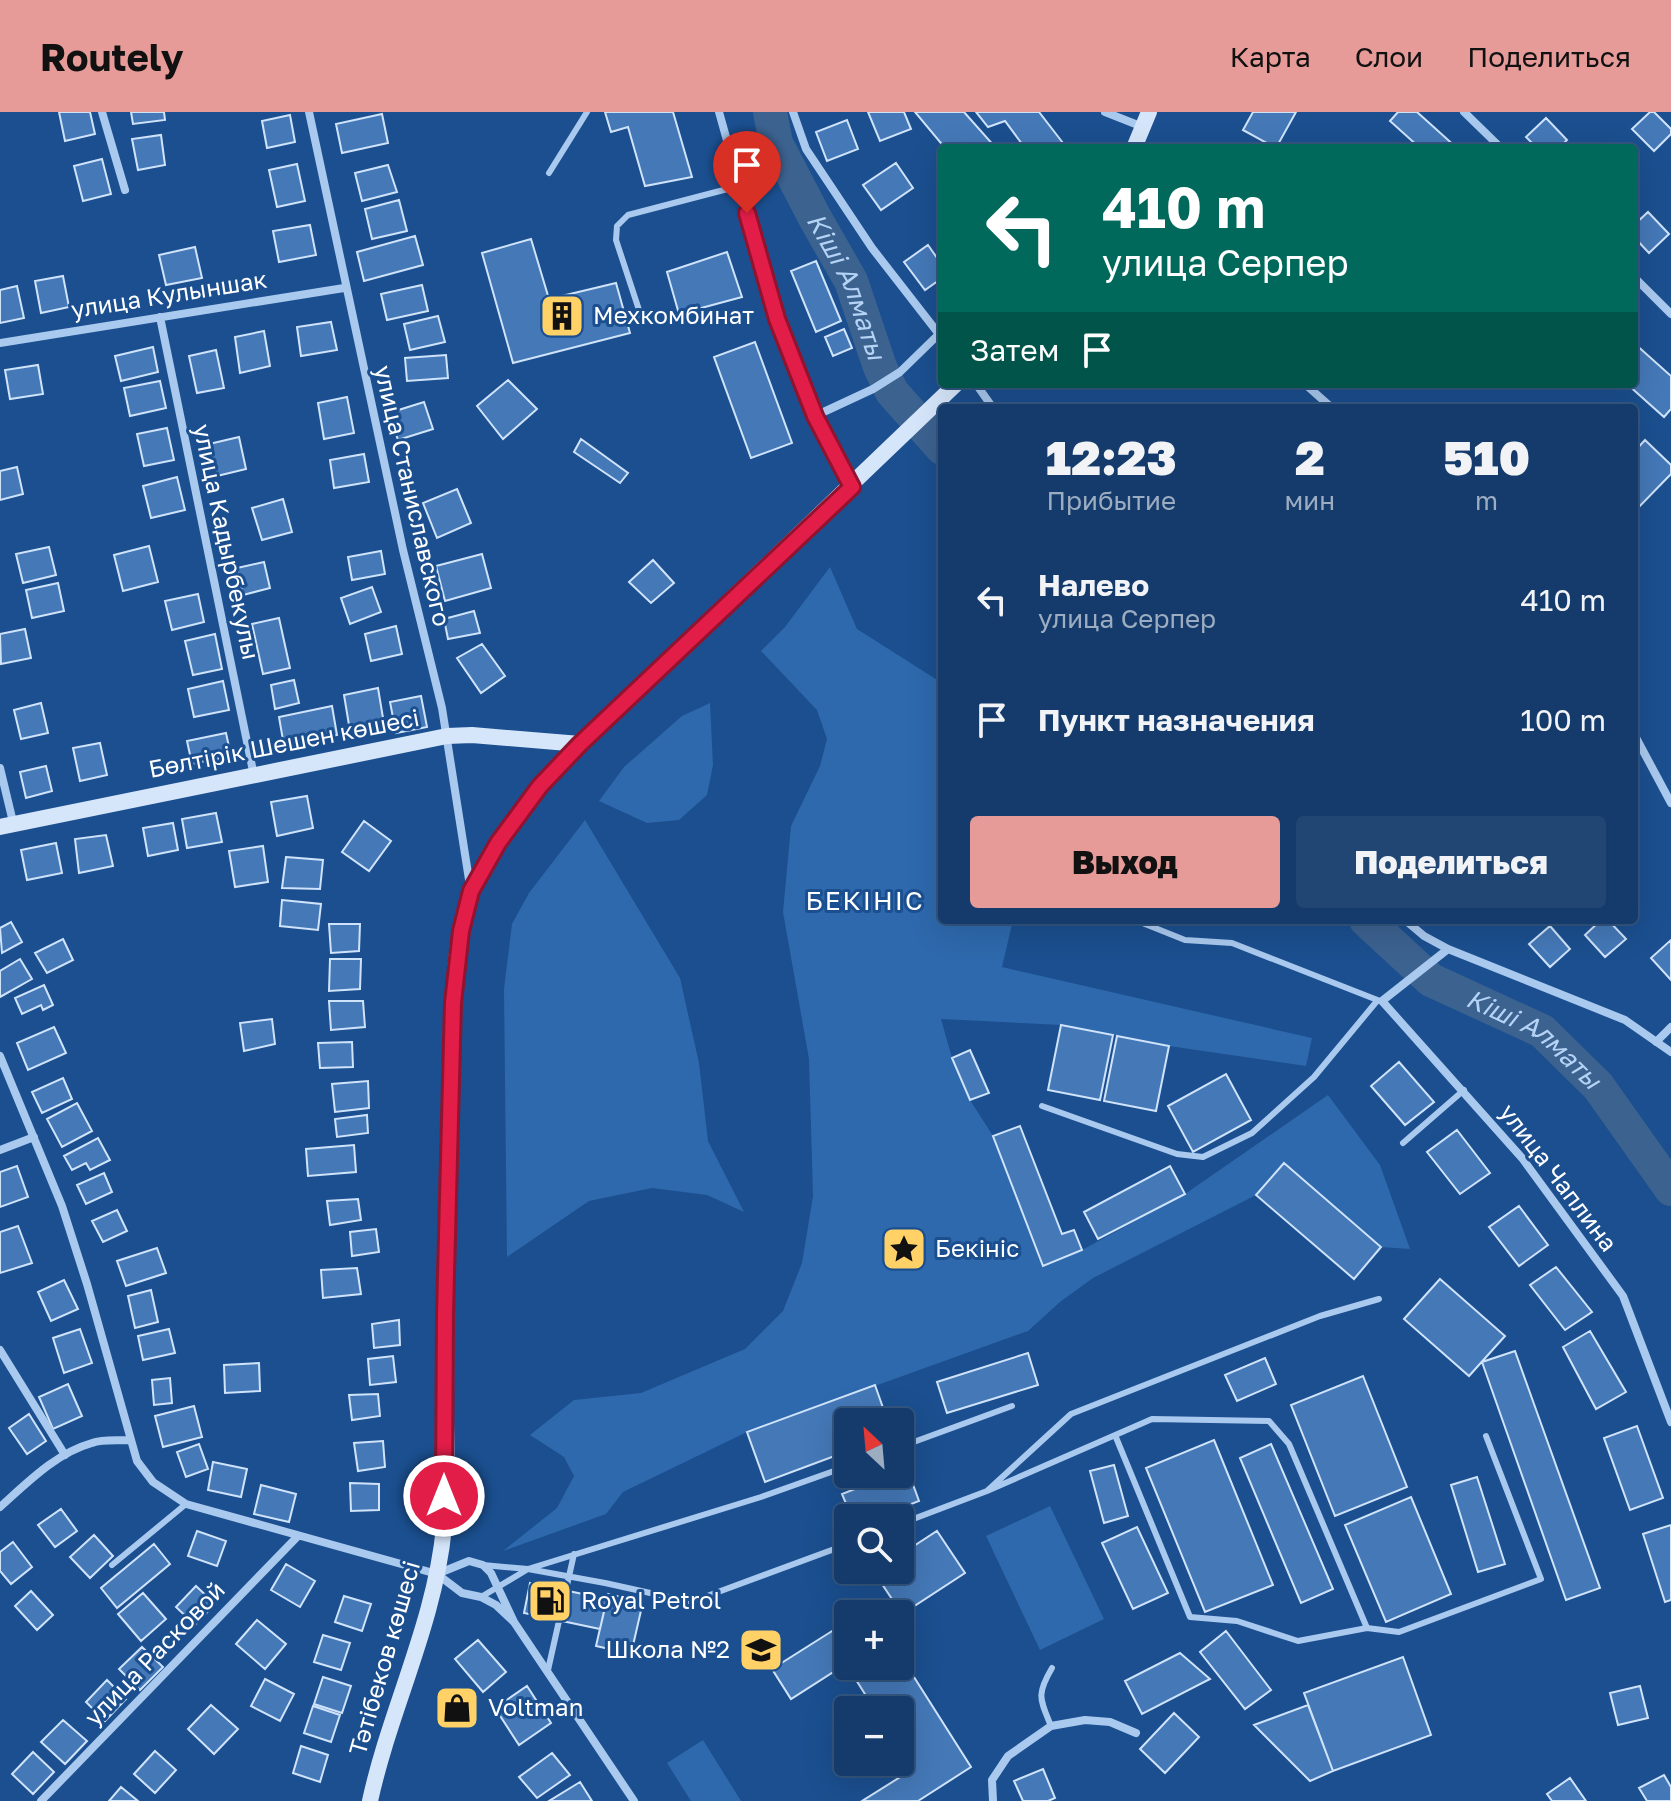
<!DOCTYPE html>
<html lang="ru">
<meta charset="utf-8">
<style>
body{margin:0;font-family:"Golos Text",sans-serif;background:#214673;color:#f1f3f6;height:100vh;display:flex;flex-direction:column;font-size:30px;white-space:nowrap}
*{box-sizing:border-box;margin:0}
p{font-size:26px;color:#9dadc1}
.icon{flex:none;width:44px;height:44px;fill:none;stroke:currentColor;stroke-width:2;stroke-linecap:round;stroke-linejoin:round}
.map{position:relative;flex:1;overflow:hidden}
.panel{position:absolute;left:938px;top:292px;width:700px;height:520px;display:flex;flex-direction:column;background:#143b6b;border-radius:8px;box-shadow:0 8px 32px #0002,0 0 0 2px #33557e}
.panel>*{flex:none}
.hud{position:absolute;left:938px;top:32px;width:700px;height:244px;border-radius:8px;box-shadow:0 8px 32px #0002,0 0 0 2px #33557e;background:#00695c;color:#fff;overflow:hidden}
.needle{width:52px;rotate:334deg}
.tools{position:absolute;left:834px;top:1296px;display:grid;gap:16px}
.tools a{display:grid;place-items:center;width:80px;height:80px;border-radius:8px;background:#143b6b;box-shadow:0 8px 32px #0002,0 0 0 2px #33557e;font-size:40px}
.pin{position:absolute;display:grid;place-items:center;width:68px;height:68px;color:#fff;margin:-82px -34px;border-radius:50% 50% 50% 0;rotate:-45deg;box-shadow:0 0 8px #0007}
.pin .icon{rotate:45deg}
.me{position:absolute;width:88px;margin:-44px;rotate:0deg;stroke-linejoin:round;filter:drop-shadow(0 0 6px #0008)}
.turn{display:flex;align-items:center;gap:28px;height:168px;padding:0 32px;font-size:36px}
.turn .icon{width:104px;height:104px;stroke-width:2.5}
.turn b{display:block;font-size:56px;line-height:68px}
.then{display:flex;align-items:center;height:76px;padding:0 32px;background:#0003;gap:16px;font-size:30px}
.eta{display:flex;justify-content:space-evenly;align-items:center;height:136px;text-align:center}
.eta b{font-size:48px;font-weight:800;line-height:56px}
.cta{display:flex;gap:16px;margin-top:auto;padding:16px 32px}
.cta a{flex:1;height:92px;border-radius:8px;background:#e69b98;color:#111;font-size:32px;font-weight:800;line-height:92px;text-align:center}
.cta a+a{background:#214673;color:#f1f3f6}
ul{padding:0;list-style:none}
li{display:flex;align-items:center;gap:24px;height:120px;padding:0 32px}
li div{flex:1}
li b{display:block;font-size:30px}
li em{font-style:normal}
header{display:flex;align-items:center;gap:48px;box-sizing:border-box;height:112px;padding:0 40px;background:#e69b98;color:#111}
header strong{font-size:38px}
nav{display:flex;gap:44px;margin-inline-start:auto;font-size:28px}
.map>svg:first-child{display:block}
.green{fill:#2e69ad}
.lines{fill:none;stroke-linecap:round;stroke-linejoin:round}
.river{stroke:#3c6290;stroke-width:34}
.building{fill:#4478b7;stroke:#cfe3fa;stroke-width:2}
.lane{stroke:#a9c9ee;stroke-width:6}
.street{stroke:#a9c9ee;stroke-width:8}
.secondary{stroke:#d6e6fa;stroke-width:16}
.route-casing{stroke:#92132f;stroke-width:20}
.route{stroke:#e11d48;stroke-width:14}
.labels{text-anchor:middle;stroke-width:6;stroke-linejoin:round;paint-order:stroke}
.street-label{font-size:24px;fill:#fff;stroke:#1b4f8f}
.poi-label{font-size:24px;fill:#fff;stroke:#1b4f8f;text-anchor:start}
.water-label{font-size:26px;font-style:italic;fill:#b5d3f5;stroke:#1b4f8f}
.neighbourhood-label{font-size:26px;letter-spacing:2px;fill:#fff;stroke:#1b4f8f}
</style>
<header>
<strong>Routely</strong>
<nav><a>Карта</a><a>Слои</a><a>Поделиться</a></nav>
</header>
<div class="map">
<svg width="1671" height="1689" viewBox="0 0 1671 1689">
<rect width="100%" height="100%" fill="#1b4f8f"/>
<path class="green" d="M830,455L857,517L942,571V808H1013L1002,855L1312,926L1306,954L1169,934L1061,913L941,907L952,946L970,988L993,1024L1043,1153L1082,1138L1185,1082L1328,983L1380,1053L1410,1137L1381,1135L1284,1051L1256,1083L1093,1166L1060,1190L1028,1219L747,1320L623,1380L606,1402L503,1439L557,1396L574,1364L564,1345L530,1323L574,1288L641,1281L745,1237L783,1199L802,1151L813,1084L809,947L783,800L791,714L820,654L827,627L817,598L761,539L785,515Z
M710,591L713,653L707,683L679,708L647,711L599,689L624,655L682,604Z
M585,708L680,866L699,951L708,1029L744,1100L707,1083L652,1076L589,1089L507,1145L504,877L512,812L529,781Z
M1050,1394L1104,1507L1040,1538L986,1424Z
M703,1628L741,1689H691L667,1651Z"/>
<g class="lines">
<g class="river">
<path id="s1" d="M770,0L776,31L815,106L851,169L880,255L892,280L942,336"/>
<path id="s2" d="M1366,808L1431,868L1542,919L1598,974L1671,1077"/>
</g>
</g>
<path class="building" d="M59,0H90L95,22L65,29Z
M131,0H164L165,8L133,12Z
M605,0H673L692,65L645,74L628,15L611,20Z
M868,0H904L911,17L880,29Z
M915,0H964L996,36H945Z
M976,0H1039L1063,31L1057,36H1025L1005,9L988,15Z
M1253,0H1296L1276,36L1243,18Z
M1398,0H1417L1457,36H1420L1390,9Z
M1650,0H1654L1671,17V22L1654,39L1632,17Z
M382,2L388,31L342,41L336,12Z
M290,3L295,30L267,36L262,9Z
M1546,6L1567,28L1559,36H1537L1526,25Z
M847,8L858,37L827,49L816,20Z
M161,23L165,53L138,58L132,27Z
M102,47L111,82L83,89L74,54Z
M896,51L913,76L881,98L863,73Z
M297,52L305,89L277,95L269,58Z
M388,53L397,80L362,89L355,61Z
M399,88L407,119L372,127L365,97Z
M1648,100L1669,122L1649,141L1634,125V113Z
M310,113L316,143L279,150L273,119Z
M415,124L423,153L364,169L357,140Z
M531,127L549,187L616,171L630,221L513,251L482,141Z
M928,133L942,153V166L925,178L904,150Z
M195,135L202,166L166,173L159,143Z
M727,140L742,185L679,202L667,160Z
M816,149L841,209L816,220L791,159Z
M63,164L69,195L41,201L35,169Z
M422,173L428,199L387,208L381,182Z
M17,174L24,206L0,211V178Z
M438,204L445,230L410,238L404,212Z
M331,210L337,238L301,244L297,215Z
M844,217L852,236L833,244L825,225Z
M264,219L270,254L240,261L235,225Z
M755,230L792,331L751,346L714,245Z
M1634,231L1671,264V297L1664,305L1627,272H1634Z
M153,235L158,260L121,269L115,244Z
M216,238L224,276L197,281L189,244Z
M446,243L448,266L407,269L405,246Z
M38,253L43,282L10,287L5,258Z
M508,268L537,297L503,327L477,294Z
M160,269L166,296L130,304L124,276Z
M347,285L354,321L324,327L318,291Z
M424,290L433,317L398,328L389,301Z
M167,316L174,348L144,354L137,322Z
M239,325L246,357L217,364L209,332Z
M581,327L628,361L620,371L574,340Z
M1645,328L1671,353V362L1634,400V340Z
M364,342L369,370L334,376L330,348Z
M17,355L23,382L0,388V359Z
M177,365L185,398L151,406L143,374Z
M457,377L471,411L437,426L423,391Z
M283,387L292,420L262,428L252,396Z
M149,434L158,470L123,479L114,443Z
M49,435L56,463L23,471L16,442Z
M381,439L385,462L352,468L348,445Z
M482,442L491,476L445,489L436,454Z
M653,448L674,471L651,491L629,470Z
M264,450L270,476L243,483L237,456Z
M58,471L64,499L32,506L26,478Z
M372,475L381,500L350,512L341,486Z
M198,482L204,510L172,518L165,489Z
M474,499L480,521L448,527L444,507Z
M279,506L290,556L263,562L252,512Z
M396,514L402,542L371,549L365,522Z
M25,517L31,546L1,552L0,522Z
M215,522L222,557L193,563L185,529Z
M482,532L505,564L481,581L457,546Z
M294,568L299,591L275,597L271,573Z
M223,569L229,598L194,605L188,577Z
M378,576L384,612L350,619L344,583Z
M421,584L427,615L396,621L390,590Z
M41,591L48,621L21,627L14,598Z
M332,594L337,623L284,634L279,605Z
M226,621L231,644L192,652L187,629Z
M100,631L107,663L80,669L73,636Z
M46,654L52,679L26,686L20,660Z
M307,684L313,716L277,724L271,690Z
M216,701L222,730L187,736L182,707Z
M364,709L391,729L369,759L342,740Z
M173,711L178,738L148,744L143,716Z
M106,723L113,754L79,761L75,727Z
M56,731L62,761L27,768L21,738Z
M263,734L268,770L235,775L229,739Z
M286,745L323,748L320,777L282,776Z
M282,788L321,792L318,818L280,814Z
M1601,808H1608L1626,827L1605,845L1585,823Z
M11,810L22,830L2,841L0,816Z
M329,812H360L359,839L331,841Z
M1550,814L1570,837L1550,855L1529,832Z
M63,827L73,848L47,861L35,841Z
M1671,828V868L1651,846Z
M20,847L32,867L0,885V859Z
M330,847H361L360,877L329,879Z
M44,873L53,893L43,898L41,893L22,902L15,886Z
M329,889H363L365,915L331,918Z
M272,907L275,932L244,939L240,911Z
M1061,913L1113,923L1100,988L1048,978Z
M54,915L66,941L28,958L17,931Z
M1117,924L1169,934L1156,999L1104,989Z
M352,930L353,955L320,956L318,931Z
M970,938L989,981L970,988L952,946Z
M1399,950L1434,990L1405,1013L1371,974Z
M1226,962L1251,1008L1193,1040L1168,994Z
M63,966L72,987L42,1001L32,980Z
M368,969L369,996L335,1000L332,972Z
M77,991L92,1019L62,1035L47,1007Z
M367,1003L368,1021L337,1025L335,1007Z
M1020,1014L1062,1122L1074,1118L1082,1138L1043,1154L993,1024Z
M1457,1018L1490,1061L1460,1082L1427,1040Z
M98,1026L110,1048L90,1058L86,1051L72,1058L64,1044Z
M354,1033L356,1060L308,1064L306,1037Z
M1284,1051L1381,1135L1354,1167L1256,1083Z
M17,1054L28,1085L0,1095V1060Z
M1170,1054L1185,1082L1098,1127L1084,1100Z
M104,1061L112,1080L86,1092L77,1073Z
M358,1087L361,1108L330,1113L327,1089Z
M1519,1094L1548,1133L1519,1154L1489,1115Z
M117,1098L127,1119L103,1130L92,1109Z
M18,1114L32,1151L0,1161V1120Z
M376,1117L379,1140L352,1144L350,1120Z
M157,1136L166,1161L126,1174L117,1149Z
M1556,1155L1592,1200L1565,1218L1530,1173Z
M357,1156L361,1182L323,1186L321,1158Z
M1440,1167L1505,1224L1469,1264L1404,1207Z
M64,1168L78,1197L51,1209L38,1180Z
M151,1178L158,1210L135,1216L128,1184Z
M399,1208L400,1233L374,1236L372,1212Z
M80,1217L92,1251L64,1261L53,1226Z
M169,1217L175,1241L143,1248L138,1224Z
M1590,1219L1626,1280L1596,1297L1563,1235Z
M1515,1239L1600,1476L1566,1488L1482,1250Z
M1028,1241L1038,1273L947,1301L937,1270Z
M393,1244L396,1270L370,1273L368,1247Z
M1265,1246L1276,1272L1237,1289L1225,1263Z
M259,1251L260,1279L225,1281L224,1253Z
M1363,1264L1407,1375L1335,1404L1291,1293Z
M170,1266L172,1291L154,1293L152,1268Z
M68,1272L82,1304L53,1317L39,1285Z
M875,1273L888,1310H848V1339L765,1370L747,1320Z
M378,1282L380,1304L352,1308L349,1283Z
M194,1294L202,1325L163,1335L155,1304Z
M29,1302L46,1329L27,1342L9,1316Z
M1637,1314L1663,1386L1630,1398L1604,1326Z
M1214,1328L1273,1473L1205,1500L1146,1356Z
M383,1329L385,1355L358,1359L354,1331Z
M199,1332L208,1357L186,1365L177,1340Z
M1271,1332L1333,1477L1301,1491L1240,1346Z
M213,1350L247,1357L241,1385L208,1378Z
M1114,1353L1128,1404L1104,1411L1090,1359Z
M907,1356L919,1389L876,1406H852L842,1382L893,1362H900V1359Z
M1477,1365L1505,1452L1478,1460L1451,1373Z
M350,1371L379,1372V1398L351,1399Z
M261,1373L296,1382L289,1410L254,1402Z
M1411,1385L1451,1482L1386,1510L1345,1413Z
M61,1397L77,1419L55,1435L38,1413Z
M1671,1413V1488L1665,1490L1643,1422Z
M1137,1415L1168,1481L1133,1497L1102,1431Z
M197,1419L226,1429L217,1454L188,1444Z
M937,1419L965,1461L902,1502L874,1460L900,1458V1443Z
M94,1423L113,1444L90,1466L70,1445Z
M13,1430L32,1455L11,1472L0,1459V1440Z
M154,1432L170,1452L117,1496L101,1476Z
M286,1452L315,1469L300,1495L271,1478Z
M530,1471L607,1487L600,1517L524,1501Z
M196,1474L215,1492L195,1513L176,1495Z
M31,1479L53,1503L37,1518L15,1494Z
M143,1481L166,1507L141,1529L118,1502Z
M608,1482L643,1490L631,1542L596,1534Z
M344,1484L371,1492L362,1519L335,1510Z
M257,1508L286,1532L265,1557L236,1532Z
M848,1509V1554H900V1543L971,1655L918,1689H862L913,1657L900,1637V1598H875L846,1552L791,1587L772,1557Z
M1226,1519L1271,1578L1245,1597L1200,1540Z
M323,1523L350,1531L341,1558L314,1550Z
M478,1528L506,1560L483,1580L455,1547Z
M142,1535L163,1555L140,1578L119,1557Z
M1180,1541L1210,1567L1142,1602L1125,1569Z
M1403,1545L1431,1623L1333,1659L1304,1581Z
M323,1565L351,1574L342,1601L314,1592Z
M265,1567L294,1582L280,1609L251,1594Z
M107,1568L126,1587L105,1609L86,1590Z
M527,1574L551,1611L519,1633L495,1596Z
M1640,1574L1648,1606L1618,1613L1610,1581Z
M211,1593L238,1617L214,1642L188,1617Z
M1308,1593L1333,1659L1310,1669L1254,1613Z
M313,1594L340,1603L331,1630L304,1621Z
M1174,1601L1199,1625L1165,1661L1140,1637Z
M63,1608L87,1629L65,1652L41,1630Z
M301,1634L328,1643L320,1670L293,1661Z
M155,1639L176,1658L155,1681L134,1662Z
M33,1640L54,1660L33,1682L12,1662Z
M552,1641L570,1663L537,1686L519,1665Z
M1043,1657L1055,1686L1048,1689H1023L1014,1669Z
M1664,1663L1671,1675V1689H1647L1639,1676Z
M1570,1666L1586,1689H1552L1547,1682Z
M580,1670L592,1689H549Z
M121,1675L138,1689H109Z"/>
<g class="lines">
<path class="lane" d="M549,61L587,0
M641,204L616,128L617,114L628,103L739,74
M1135,808L1185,828L1232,831L1380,889
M1042,994L1177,1042L1203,1045L1252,1021L1314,965L1377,889
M1403,1031L1464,978
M1115,1323L1190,1505L1237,1509L1298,1529L1367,1516
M900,1335L1012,1294
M987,1379L1152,1307L1269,1309L1289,1332L1367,1516L1399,1520L1541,1467L1486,1324
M900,1412L987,1379L1071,1302L1320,1204L1379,1187
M112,1453L186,1392
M483,1453L528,1457L605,1471L691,1490L848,1432
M481,1485L528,1457L761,1385L848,1354
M548,1558L574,1442
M1051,1614C1040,1587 1036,1583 1052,1556"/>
<path class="street" d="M102,0L125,78
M309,0L403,438L442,596L470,774
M719,0L777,207L815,304L852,374
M793,0L806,37L872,136L942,226
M1105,0L1143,15
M1464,0L1501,36
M1634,165L1671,202
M160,205L254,664
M0,231L344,176
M976,272L993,296
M1305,272L1332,296
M815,304L873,277L900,260L939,222
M1634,622L1671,691
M0,656L13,710
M1405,808L1424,824L1448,837L1625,908L1671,940
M1448,837L1382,889L1522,1046L1623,1184L1671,1310
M1656,930L1671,915
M0,944L62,1094L87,1172L137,1349L153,1370L186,1392L437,1462L462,1481L481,1485L496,1493L514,1510
M0,1038L34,1025
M0,1238L65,1343
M0,1395C27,1371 56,1341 92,1331C103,1327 117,1329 129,1328
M437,1462L469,1449L483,1453L491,1461L514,1510L634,1689
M41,1689L298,1424
M993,1689L992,1668L1008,1644L1051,1614L1085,1608L1110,1610L1136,1621"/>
<path class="secondary" d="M1134,36L1149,0
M0,715L447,624L472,623L580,632
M370,1689C390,1597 435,1511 444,1415C449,1360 445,1302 445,1246C446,1153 449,1061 451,968C453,916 451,823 472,777C497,721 539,675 580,632L956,272"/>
</g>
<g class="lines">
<g class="route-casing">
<path id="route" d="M444,1384L445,1202L453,891L461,819L471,779L498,731L540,674L580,632L852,375L815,304L777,207L747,101"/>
</g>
<use href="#route" class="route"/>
</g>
<defs>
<g id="building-square" transform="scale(2.3)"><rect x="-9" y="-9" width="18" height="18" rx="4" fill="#ffd166" stroke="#1b4f8f"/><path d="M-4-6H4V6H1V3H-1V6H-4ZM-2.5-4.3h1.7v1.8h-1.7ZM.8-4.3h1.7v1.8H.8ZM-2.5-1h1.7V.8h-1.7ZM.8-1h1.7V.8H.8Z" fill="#111"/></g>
<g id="sight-square" transform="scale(2.3)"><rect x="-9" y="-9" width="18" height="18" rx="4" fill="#ffd166" stroke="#1b4f8f"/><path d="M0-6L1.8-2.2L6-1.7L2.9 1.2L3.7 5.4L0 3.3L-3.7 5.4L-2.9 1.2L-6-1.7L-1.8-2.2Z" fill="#111"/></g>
<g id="fuel-square" transform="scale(2.3)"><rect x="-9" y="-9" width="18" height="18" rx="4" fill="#ffd166" stroke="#1b4f8f"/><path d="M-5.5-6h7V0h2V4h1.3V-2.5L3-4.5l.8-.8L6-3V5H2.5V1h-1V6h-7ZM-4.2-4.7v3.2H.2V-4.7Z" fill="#111"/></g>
<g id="school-square" transform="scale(2.3)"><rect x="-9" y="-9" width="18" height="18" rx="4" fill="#ffd166" stroke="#1b4f8f"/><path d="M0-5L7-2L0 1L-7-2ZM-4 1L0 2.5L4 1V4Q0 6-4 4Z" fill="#111"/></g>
<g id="shop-square" transform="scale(2.3)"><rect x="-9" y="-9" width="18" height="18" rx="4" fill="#ffd166" stroke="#1b4f8f"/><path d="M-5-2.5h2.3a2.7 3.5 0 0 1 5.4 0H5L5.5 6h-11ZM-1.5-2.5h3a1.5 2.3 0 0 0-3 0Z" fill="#111"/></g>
</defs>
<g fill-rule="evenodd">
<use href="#building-square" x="562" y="204"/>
<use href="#sight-square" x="904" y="1137"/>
<use href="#fuel-square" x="550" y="1489"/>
<use href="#school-square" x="761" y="1538"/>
<use href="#shop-square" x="457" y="1596"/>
</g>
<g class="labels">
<g class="street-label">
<text transform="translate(169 183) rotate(-9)" y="8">улица Кулыншак</text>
<text transform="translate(412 384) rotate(77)" y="8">улица Станиславского</text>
<text transform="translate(226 430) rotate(78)" y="8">улица Кадырбекулы</text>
<text transform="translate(284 632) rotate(-11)" y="8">Бөлтірік Шешен көшесі</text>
<text transform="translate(1558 1066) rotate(53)" y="8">улица Чаплина</text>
<text transform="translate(155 1542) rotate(-46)" y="8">улица Расковой</text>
<text transform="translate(385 1546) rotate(-74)" y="8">Тәтібеков көшесі</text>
</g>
<g class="poi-label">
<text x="593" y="212">Мехкомбинат</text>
<text x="935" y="1145">Бекініс</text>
<text x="581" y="1497">Royal Petrol</text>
<text x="730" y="1546" text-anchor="end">Школа №2</text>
<text x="488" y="1604">Voltman</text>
</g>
<g class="water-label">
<text dy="9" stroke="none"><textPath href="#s1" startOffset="192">Кіші Алматы</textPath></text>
<text dy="9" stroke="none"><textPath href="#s2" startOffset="208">Кіші Алматы</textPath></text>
</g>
<g class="neighbourhood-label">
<text x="865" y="798">БЕКІНІС</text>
</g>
</g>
</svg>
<div class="tools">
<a><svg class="needle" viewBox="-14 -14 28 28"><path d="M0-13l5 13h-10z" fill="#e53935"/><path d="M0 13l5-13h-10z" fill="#9dadc1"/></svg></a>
<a><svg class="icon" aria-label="search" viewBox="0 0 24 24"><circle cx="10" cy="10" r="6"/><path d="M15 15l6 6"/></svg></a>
<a>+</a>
<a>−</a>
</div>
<div class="pin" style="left:747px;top:101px;background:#d93025"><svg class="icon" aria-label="arrive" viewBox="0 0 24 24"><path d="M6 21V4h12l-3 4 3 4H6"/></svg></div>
<svg class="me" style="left:444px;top:1384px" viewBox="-20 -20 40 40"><circle r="17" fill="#e11d48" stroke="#fff" stroke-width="3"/><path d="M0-11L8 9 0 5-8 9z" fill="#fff"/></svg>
<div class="hud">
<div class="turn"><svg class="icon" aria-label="left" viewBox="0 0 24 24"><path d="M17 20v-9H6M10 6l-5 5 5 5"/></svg><div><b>410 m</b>улица Серпер</div></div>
<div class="then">Затем<svg class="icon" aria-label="arrive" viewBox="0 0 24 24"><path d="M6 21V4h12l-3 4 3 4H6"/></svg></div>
</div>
<section class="panel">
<div class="eta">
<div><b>12:23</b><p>Прибытие</p></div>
<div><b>2</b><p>мин</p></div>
<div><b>510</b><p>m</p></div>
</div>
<ul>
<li><svg class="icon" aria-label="left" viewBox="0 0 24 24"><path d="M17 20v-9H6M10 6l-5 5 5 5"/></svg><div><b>Налево</b><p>улица Серпер</p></div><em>410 m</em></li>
<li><svg class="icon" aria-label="arrive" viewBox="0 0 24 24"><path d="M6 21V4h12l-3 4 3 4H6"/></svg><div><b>Пункт назначения</b></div><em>100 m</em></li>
</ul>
<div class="cta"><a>Выход</a><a>Поделиться</a></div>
</section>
</div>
